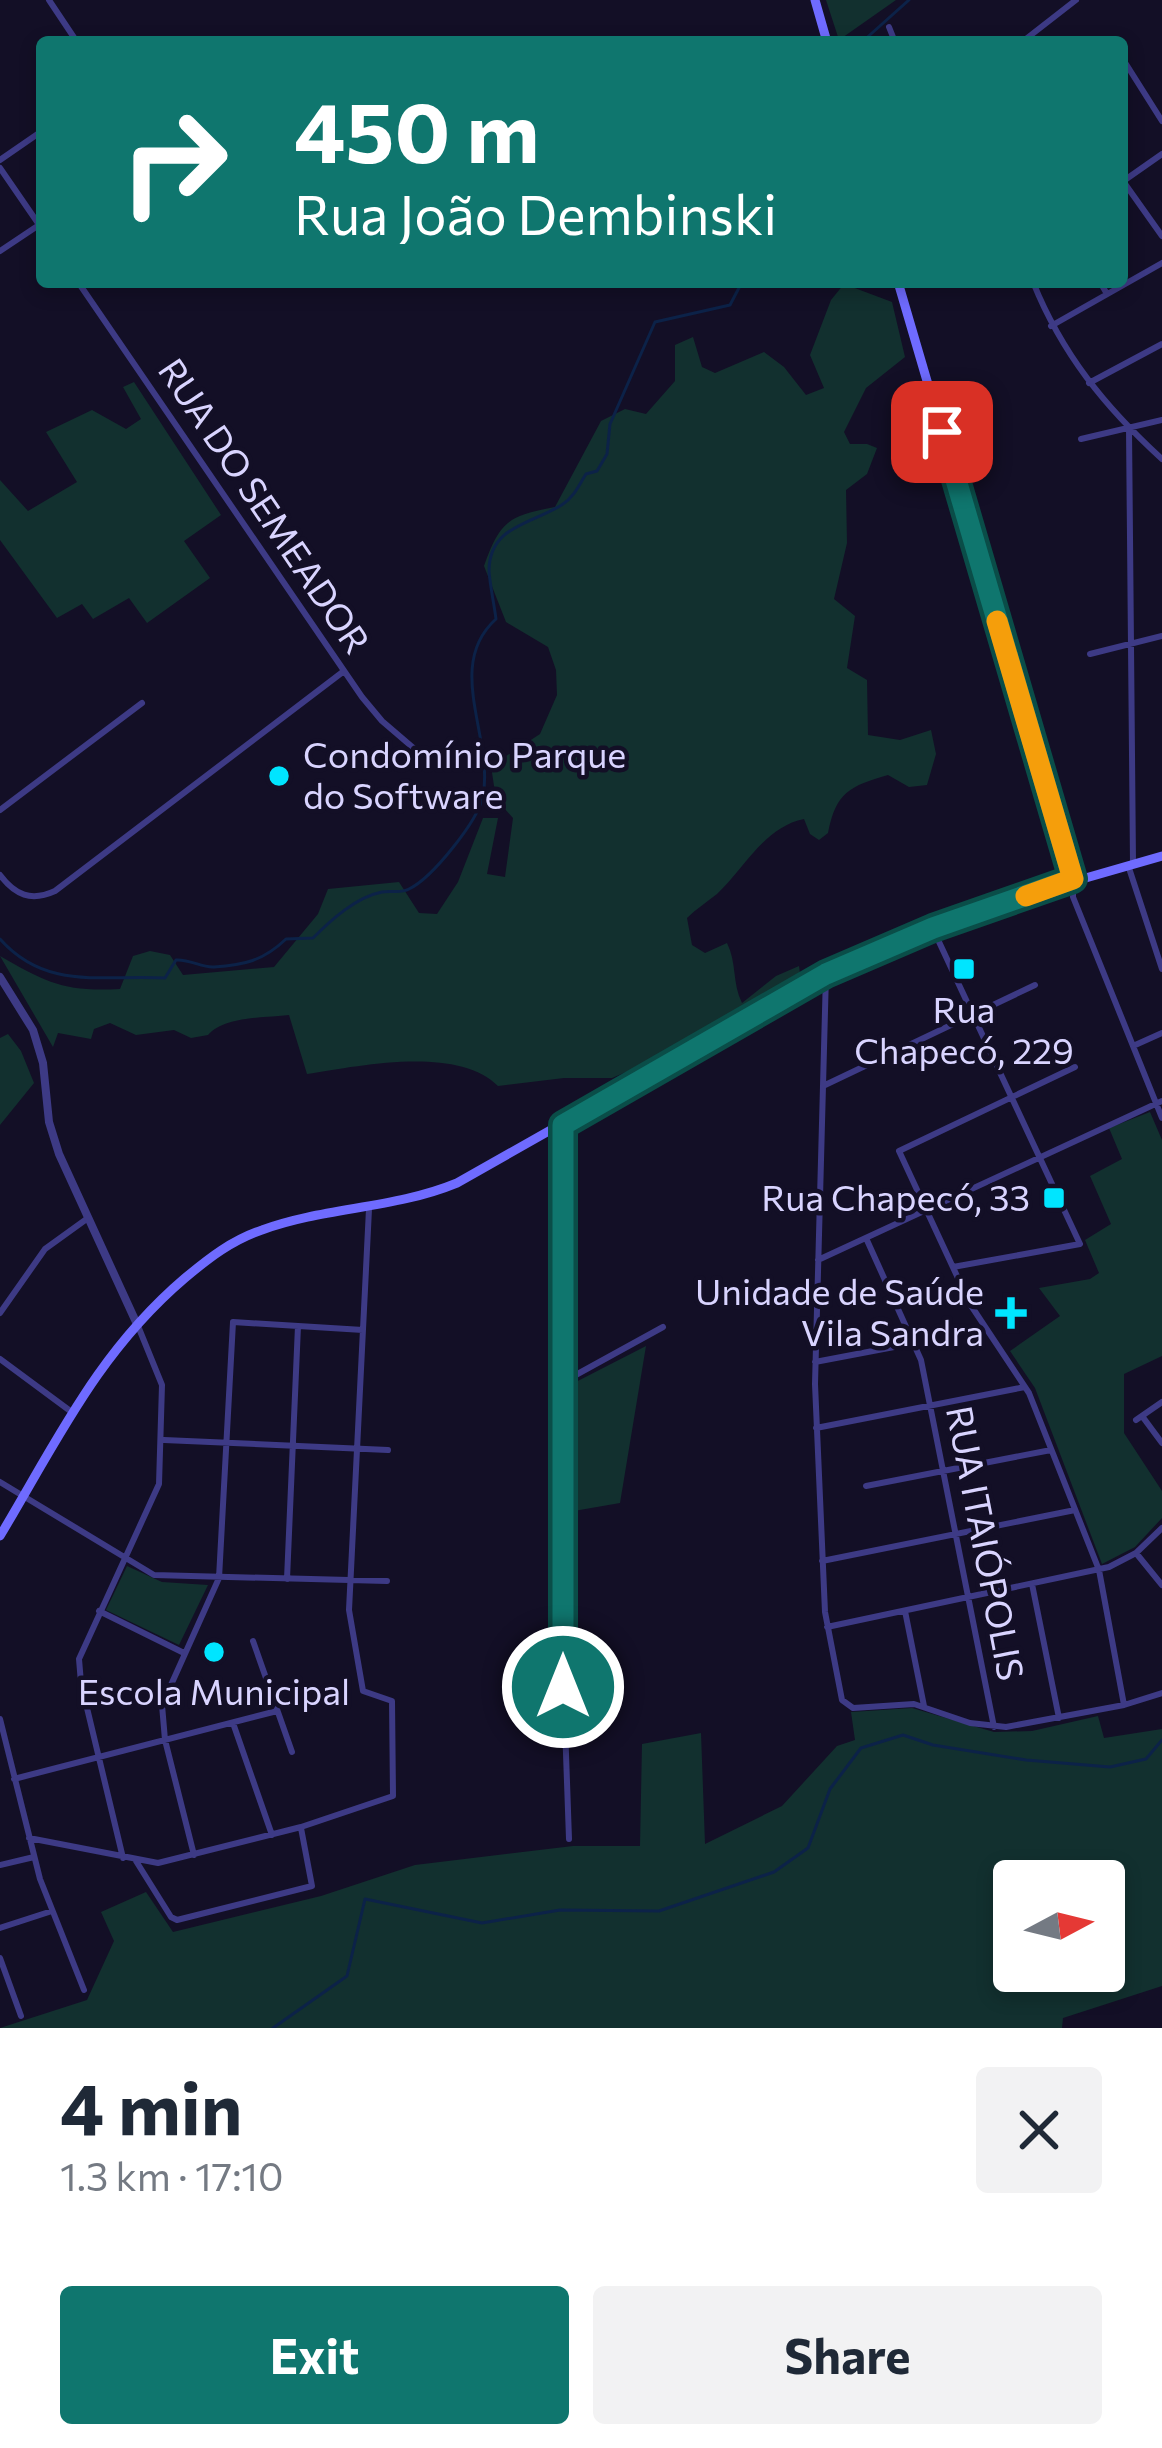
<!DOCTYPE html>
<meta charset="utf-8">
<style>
body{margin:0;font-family:Commissioner,sans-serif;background:#f2f2f3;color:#1f2937;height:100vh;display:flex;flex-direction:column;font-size:45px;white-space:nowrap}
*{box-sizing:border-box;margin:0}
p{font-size:39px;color:#747a83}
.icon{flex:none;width:66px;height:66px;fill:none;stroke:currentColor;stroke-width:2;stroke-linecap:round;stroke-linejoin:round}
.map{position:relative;height:2028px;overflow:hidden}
.panel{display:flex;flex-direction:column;background:#fff;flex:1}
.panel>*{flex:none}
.top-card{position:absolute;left:36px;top:36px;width:1092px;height:252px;border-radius:12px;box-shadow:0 6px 18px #0003;background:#0f766e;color:#fff;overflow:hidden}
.needle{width:78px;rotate:83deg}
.buttons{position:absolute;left:993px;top:1860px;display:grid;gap:24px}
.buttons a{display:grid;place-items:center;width:132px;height:132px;border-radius:12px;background:#fff;box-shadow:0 6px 18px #0003;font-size:60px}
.pin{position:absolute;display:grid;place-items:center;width:102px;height:102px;color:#fff;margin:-51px;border-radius:24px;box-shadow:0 6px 18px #0006}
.me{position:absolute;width:132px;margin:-66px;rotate:0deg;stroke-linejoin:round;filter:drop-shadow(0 0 9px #0008)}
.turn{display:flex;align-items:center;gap:42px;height:252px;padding:0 60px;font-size:54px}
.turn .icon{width:156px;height:156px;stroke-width:2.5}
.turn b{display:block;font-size:84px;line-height:102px}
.round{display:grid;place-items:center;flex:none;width:126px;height:126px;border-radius:12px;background:#f2f2f3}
.summary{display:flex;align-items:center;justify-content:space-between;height:204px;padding:0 60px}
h1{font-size:72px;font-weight:700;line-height:90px}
.cta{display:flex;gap:24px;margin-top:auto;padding:24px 60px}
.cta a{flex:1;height:138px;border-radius:12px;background:#0f766e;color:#fff;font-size:48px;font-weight:700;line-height:138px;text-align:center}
.cta a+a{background:#f2f2f3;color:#1f2937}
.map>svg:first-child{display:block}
.green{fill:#12302f;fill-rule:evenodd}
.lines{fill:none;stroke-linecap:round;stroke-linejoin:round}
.stream{stroke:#0c2248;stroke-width:3}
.minor{stroke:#3d3a85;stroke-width:6}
.tertiary{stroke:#3d3a85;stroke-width:8}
.secondary{stroke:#6f6bff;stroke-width:9}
.route-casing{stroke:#0a4d48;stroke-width:30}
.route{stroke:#0f766e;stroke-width:21}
.slow{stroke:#f59e0b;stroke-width:21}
.poi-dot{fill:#00e5ff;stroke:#130f26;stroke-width:4.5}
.labels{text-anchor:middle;stroke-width:9;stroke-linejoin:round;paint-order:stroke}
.street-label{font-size:36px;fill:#d9d4ff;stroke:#130f26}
.poi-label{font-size:36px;fill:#d9d4ff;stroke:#130f26}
</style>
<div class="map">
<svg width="1162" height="2028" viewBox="0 0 1162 2028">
<rect width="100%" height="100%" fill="#130f26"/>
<path class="green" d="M826,0H896L839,40Z
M844,284L892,302L905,357L866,388L844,432L850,444H867L877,448L867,474L846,490L847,543L834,599L855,616L847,668L867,680L868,735L900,740L931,730L936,754L927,785L909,787L888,775C850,786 836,792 828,833L819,840L810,834L804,819C764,827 744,869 717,894C707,902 696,909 687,918L692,945L705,953L727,943C737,963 732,983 742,1003L776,976L799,966L801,981L677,1050L612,1078H564L498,1086C457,1045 359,1066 307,1074L289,1015C264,1018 224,1016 208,1035L191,1038L174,1030L136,1035L110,1023L94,1029L91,1039L58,1033L53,1047L0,956C47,983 65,992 120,989L133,956L150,951L170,955L183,975L274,967L318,914L328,889L399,882L419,913L437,914L458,882L483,818H498L487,874L505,877L513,818L496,799L491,766L540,734L557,695L556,670L548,647L506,622L484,566C500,521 508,516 555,507L601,421L625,409L646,414L675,381V345L693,337L702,367L715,373L764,352L784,367L806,395L824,388L810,355L831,300Z
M134,382L221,515L184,541L210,578L147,623L129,598L93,619L82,604L57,618L0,540V480L28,511L77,482L46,432L92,410L126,429L141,419L123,387Z
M8,1034L21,1051L34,1083L0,1125V1038Z
M1150,1112L1162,1140V1356L1124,1374V1433L1162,1491V1518L1135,1547L1102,1564L1035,1388L1010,1351L1060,1316L1039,1288L1090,1279L1099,1273L1085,1240L1111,1224L1090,1176L1122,1159L1109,1128Z
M646,1346L620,1503L568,1512V1386Z
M127,1566L162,1582L208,1585L179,1645L106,1610Z
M912,1708L994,1732L1032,1731L1098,1716L1104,1738L1162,1729V1986L1063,2018L1062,2028H0L87,2000L114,1941L101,1912L146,1892L173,1932L321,1896L415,1865L573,1846H640L642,1744L701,1733L705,1844L782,1806L837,1746L855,1740L851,1712ZM1014,1881H1104V1971H1014Z"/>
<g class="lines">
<path class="stream" d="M862,42L909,0
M0,939C47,992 105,974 165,978L176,960C190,959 202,968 214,967C244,965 263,961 286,939L313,938C331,920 356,897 382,892C392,890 400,894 409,889C432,878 478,821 483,796C494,737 444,666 496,619C494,603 490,586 489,571C489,525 533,524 563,504C574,497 579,485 586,474L597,471L607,454L610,424L655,322L730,305L742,282
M273,2028L347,1976L365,1899L482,1923L560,1910L659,1911L774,1872L808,1848L830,1789L861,1748L903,1735L933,1745L1026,1760L1110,1767L1146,1759L1162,1740"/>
<path class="minor" d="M49,0L77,42
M889,27L895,42
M1022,42L1076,0
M1126,64L1162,121
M0,160L42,131
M0,168L42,229
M1123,181L1162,236
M1122,182L1162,154
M0,251L39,225
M78,282L362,697L382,721L417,751
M1033,282C1062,354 1105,407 1162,459
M1100,282L1107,294
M1051,326L1162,263
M1089,383L1162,344
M1129,429L1133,863
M1081,439L1162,420
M1090,654L1162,636
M0,810L142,703
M1128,865L1162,969
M0,875C15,895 31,902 55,891L344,671
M1073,881V897L1162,1118
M933,929L1080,1244L953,1267
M826,974L815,1384L825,1612L842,1700L853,1708L914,1704L970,1723L1006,1727L1124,1705L1162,1693
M1133,1046L1162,1033
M1075,1067L899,1151L970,1304L1029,1393L1099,1570L1124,1705
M823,1086L1035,985
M563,1125V1668L569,1839
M866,1238L921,1360L994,1727
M818,1260L1162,1101
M0,1313L45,1249L88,1218
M0,1359L73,1413
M815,1362L915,1343
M563,1382L663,1327
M1142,1416L1162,1443
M1136,1420L1162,1402
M816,1428L1025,1387
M164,1440L388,1450
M0,1482L154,1575L387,1581
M866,1486L1051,1450
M1136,1553L1162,1585
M822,1561L1075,1510
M287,1579L298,1326
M1032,1584L1059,1718
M99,1611L184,1653
M905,1611L924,1706
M827,1627L1109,1567L1136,1553L1162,1528
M253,1641L292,1752
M0,1719L40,1879L84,1990
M233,1723L272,1835
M14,1779L277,1711
M29,1838L158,1863L301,1827L393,1796L392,1701L363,1691L349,1610L369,1209
M194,1855L165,1740L162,1705L219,1578L233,1322L363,1330
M123,1858L81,1683L79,1659L159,1484L162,1385L138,1326
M136,1861L171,1917L177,1920L312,1886L301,1828
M0,1865L34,1857
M0,1928L52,1911
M0,1958L21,2016"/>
<path class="tertiary" d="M0,977L33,1030L43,1063L49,1122L59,1154L136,1322"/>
<path class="secondary" d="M815,0L827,42
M898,282L1073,879
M0,1536C57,1441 98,1352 185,1278C209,1258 232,1240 262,1230C325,1207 394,1209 457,1183L826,974L933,928L1037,892L1162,856"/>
</g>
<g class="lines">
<g class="route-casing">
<path id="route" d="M563,1687V1125L826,974L933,928L1073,879L942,432"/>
</g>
<use href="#route" class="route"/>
<path class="slow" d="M997,621L1073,879L1026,896"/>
</g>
<g class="poi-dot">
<circle cx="279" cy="776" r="12"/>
<rect x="952" y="957" width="24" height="24" rx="6"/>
<rect x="1042" y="1186" width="24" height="24" rx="6"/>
<path d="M1005 1295h12v12h12v12h-12v12h-12v-12h-12v-12h12z"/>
<circle cx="214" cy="1652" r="12"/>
</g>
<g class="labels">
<g class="street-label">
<text transform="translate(264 506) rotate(56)" y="13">RUA DO SEMEADOR</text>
<text transform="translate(985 1543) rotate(79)" y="13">RUA ITAIÓPOLIS</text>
</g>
<g class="poi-label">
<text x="303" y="768" text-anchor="start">Condomínio Parque<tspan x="303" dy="41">do Software</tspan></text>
<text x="964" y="1023">Rua<tspan x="964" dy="41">Chapecó, 229</tspan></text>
<text x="1030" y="1211" text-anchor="end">Rua Chapecó, 33</text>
<text x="984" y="1305" text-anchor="end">Unidade de Saúde<tspan x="984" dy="41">Vila Sandra</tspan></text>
<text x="214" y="1705">Escola Municipal</text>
</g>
</g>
</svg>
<div class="buttons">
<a><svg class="needle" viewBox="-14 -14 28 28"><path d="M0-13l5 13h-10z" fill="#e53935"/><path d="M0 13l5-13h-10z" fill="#747a83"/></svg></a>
</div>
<div class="pin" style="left:942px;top:432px;background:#d93025"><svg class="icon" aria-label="arrive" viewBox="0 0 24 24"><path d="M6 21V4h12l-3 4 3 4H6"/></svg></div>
<svg class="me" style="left:563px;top:1687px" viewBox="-20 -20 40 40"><circle r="17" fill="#0f766e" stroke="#fff" stroke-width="3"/><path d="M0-11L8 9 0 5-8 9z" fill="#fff"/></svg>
<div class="top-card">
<div class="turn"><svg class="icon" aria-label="right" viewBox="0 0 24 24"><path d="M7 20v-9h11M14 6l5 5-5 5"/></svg><div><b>450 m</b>Rua João Dembinski</div></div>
</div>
</div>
<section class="panel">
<div class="summary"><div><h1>4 min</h1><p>1.3 km · 17:10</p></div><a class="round"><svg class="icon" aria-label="close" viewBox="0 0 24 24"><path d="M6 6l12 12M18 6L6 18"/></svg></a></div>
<div class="cta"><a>Exit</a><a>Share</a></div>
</section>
